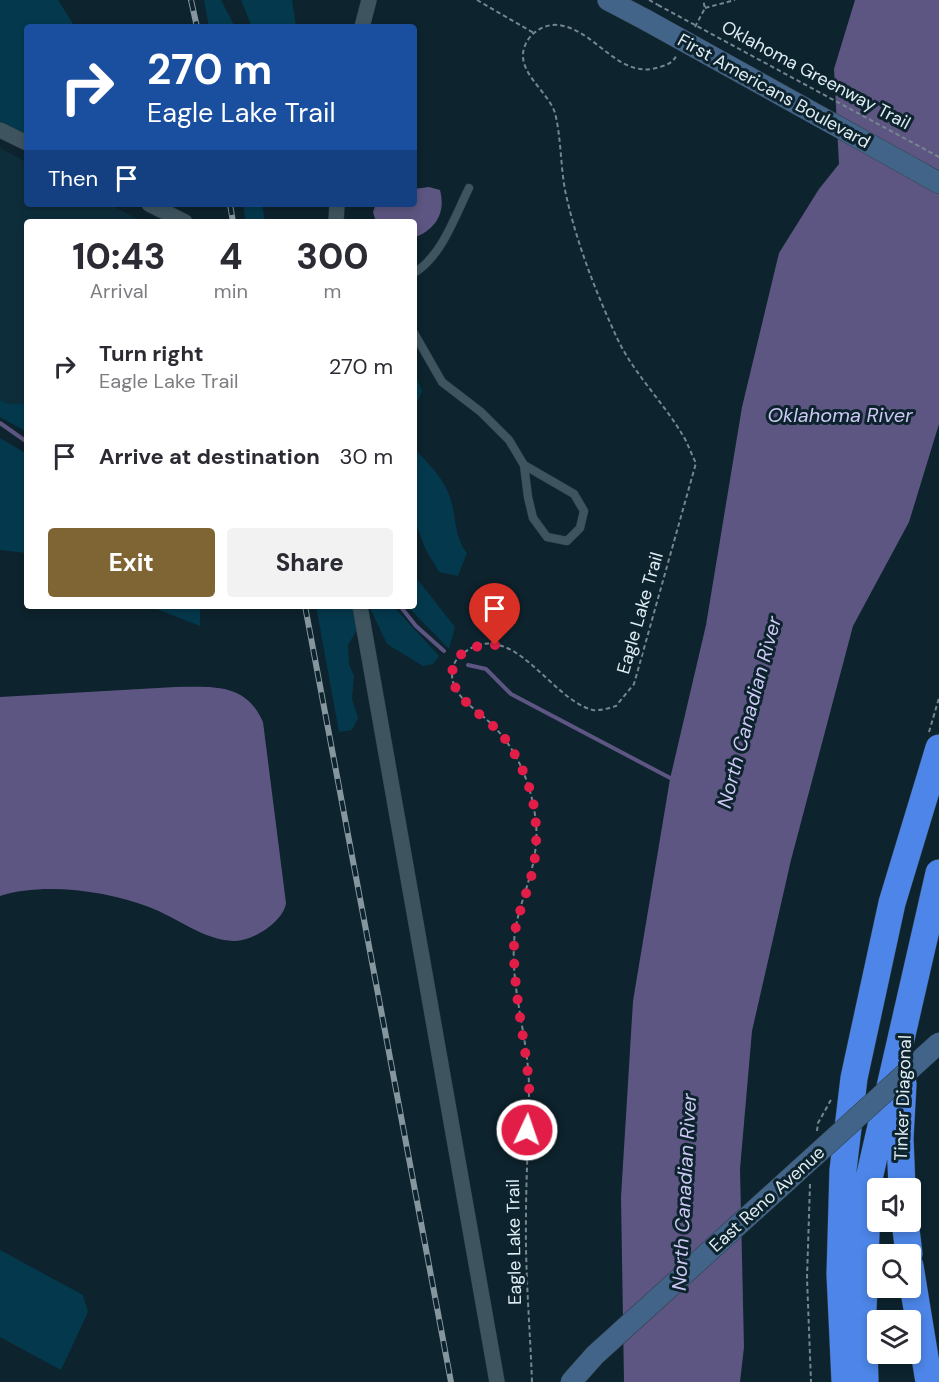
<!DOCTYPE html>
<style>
body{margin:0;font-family:"DM Sans",sans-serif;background:#f2f2f3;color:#2b2b33;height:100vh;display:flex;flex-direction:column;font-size:22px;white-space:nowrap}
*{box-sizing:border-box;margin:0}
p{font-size:20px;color:#7c7c81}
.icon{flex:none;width:33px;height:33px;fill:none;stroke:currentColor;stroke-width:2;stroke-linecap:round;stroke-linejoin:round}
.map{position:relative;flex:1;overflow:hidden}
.details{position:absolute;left:24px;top:219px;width:393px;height:390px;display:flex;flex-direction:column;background:#fff;border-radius:6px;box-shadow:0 3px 9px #0003}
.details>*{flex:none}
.top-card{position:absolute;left:24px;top:24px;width:393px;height:183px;border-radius:6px;box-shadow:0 3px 9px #0003;background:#1a4fa0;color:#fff;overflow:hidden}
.controls{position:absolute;left:867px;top:1178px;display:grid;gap:12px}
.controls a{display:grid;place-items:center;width:54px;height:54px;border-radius:6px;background:#fff;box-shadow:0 3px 9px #0003;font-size:30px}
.pin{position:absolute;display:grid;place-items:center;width:51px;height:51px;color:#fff;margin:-62px -26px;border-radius:50% 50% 50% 0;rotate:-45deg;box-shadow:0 0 6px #0007}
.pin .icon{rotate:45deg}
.me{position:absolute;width:66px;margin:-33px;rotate:3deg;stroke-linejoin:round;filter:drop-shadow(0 0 4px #0008)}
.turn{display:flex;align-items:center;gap:21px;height:126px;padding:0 24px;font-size:27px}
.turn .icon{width:78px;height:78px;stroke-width:2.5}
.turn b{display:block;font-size:42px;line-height:51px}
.then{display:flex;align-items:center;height:57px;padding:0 24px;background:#0003;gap:12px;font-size:22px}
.eta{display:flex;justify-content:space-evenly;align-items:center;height:102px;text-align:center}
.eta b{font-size:36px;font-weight:800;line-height:42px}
.action{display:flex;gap:12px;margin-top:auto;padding:12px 24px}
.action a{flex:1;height:69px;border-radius:6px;background:#7f6534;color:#fff;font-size:24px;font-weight:800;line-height:69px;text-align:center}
.action a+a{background:#f2f2f3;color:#2b2b33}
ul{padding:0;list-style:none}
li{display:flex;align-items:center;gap:18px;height:90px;padding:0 24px}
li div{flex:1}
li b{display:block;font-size:22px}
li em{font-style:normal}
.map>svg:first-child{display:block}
.built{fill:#0e2d3b}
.green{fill:#04394d}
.water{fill:#5d5682}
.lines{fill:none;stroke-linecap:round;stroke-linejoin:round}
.stream{stroke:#5d5682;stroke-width:4}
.lane-casing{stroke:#313d46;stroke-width:9}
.street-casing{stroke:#313d46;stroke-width:16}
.secondary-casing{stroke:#313d46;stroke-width:22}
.highway-casing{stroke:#313d46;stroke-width:28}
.path{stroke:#75868f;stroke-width:2;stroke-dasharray:4.5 3;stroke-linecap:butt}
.lane{stroke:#3e5560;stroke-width:8}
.street{stroke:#3e5560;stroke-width:15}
.secondary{stroke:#426489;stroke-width:21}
.highway{stroke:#4d86e8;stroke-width:27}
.rail-casing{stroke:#86969f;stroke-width:6}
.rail{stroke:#0d232d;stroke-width:4;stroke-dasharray:11;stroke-linecap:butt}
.secondary-bridge-casing{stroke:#313d46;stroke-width:22;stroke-linecap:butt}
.path-bridge{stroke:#75868f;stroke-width:2;stroke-dasharray:4.5 3;stroke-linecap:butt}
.secondary-bridge{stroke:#426489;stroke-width:21}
.route{stroke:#e11d48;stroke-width:10;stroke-dasharray:0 18}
.labels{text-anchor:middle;stroke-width:6;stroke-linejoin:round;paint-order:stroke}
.street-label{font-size:18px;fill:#dfecf3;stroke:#0d232d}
.water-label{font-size:20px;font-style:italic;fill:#cdc8f4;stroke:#0d232d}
</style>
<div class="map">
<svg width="939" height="1382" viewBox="0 0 939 1382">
<rect width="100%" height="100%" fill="#0d232d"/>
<path class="built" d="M0,148L27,162V204H109L143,222H27V404H9L0,400Z"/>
<path class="green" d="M0,0H58L75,27H27V134L0,122Z
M204,0H221L235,27H209Z
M241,0H292L296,27H252Z
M243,204H262L265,222H246Z
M414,372L422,391L414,409Z
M0,400L9,404H27V432L0,417Z
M0,438L27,454V553L0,550Z
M414,447C424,460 439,473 446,488C457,508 453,538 467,553L458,576L439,572L425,548L414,519Z
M414,575L455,627L449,649L407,606H414Z
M149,606H200V626Z
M316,606H354L358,628L348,645L349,665L354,676L352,699L358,718L352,730L339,732Z
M369,606L394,607L439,656L433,664L423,666L387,644Z
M0,1250L83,1295L88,1312L61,1370L0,1337Z"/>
<path class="water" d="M855,0H939V424L909,522L853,626L791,860L752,1031L740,1169L744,1347L740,1382H624L621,1197L633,1001L670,779L706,625L742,407L779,253L819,189L839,164L834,69Z
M429,187L440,190C446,213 436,229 414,238V222H376L373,212L376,204H414V189Z
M175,687C211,687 246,682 263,722L286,903C284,921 252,942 234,941C203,940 178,918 149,907C107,891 44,882 0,896V697Z"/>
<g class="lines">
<path class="stream" d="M0,423L27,442
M400,606L416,626L444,651
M468,665L486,669L511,694L674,780"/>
<g class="lane-casing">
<path id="lane" d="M414,273C442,256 455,216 469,188
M414,333L442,382L481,412L509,440L524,465L528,497L533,518L547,537L567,541L580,528L584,511L574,494L524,465"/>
</g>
<g class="street-casing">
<path id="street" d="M362,27L369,0
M0,130L27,143
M149,204L185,222
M336,222L337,204
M360,606L497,1382"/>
</g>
<g class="secondary-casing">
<path id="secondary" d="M608,0L646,20
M916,170L939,183"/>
</g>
<g class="highway-casing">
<path id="highway" d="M902,1188L900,1138L903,1084
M905,1221L909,1254
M910,1266L929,1382
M845,1382L840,1274L843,1170L854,1078L892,903L939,748
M865,1382L863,1310L868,1183L939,873"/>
</g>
<path class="path" d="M477,0L534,33
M649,0L658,5
M705,8L735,0
M695,27L705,8L703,0
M929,732L939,698
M817,1131L818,1123L832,1098
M810,1184L807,1278L811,1382
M532,1382C530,1327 525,1272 526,1217C526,1174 529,1131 529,1089C529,1040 511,992 514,943C516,902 540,870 536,823C532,784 516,745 486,719C475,709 459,699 454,685C450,675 452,662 461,655C511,613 550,700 593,710C600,711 609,708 616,706L634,684L696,463C691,454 688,443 682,434C663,402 635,375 618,340C597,295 578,247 567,199C560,171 562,141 555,113C547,88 507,67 530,37C537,29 547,24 558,25C596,29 618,81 660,67C669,64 672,63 677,55"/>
<use href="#lane" class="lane"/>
<use href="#street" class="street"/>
<use href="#secondary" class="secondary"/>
<use href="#highway" class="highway"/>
<g class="rail-casing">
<path id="rail" d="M191,0L197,27
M230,204L233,222
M305,606L451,1382"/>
</g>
<use href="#rail" class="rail"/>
<g class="secondary-bridge-casing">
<path id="secondary-bridge" d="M646,20L916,170
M571,1382L595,1355L939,1043"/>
</g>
<path class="path-bridge" d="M658,5L939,157"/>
<use href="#secondary-bridge" class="secondary-bridge"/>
</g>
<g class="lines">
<path class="route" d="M495,645C480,645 464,647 456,661C438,692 487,716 503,736C515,752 525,773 531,793C537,816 538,845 533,869C528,894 514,919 514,944C513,991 525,1038 529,1085C530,1099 527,1115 527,1130"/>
</g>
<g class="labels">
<g class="street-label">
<text transform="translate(816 75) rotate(28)" y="6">Oklahoma Greenway Trail</text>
<text transform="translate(774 91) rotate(29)" y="6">First Americans Boulevard</text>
<text transform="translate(640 613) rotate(-74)" y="6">Eagle Lake Trail</text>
<text transform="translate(903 1098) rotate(-88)" y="6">Tinker Diagonal</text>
<text transform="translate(767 1199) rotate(-42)" y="6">East Reno Avenue</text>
<text transform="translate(514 1242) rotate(-91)" y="6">Eagle Lake Trail</text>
</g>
<g class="water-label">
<text x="840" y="422">Oklahoma River</text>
<text transform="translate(749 712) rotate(-75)" y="7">North Canadian River</text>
<text transform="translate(684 1192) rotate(-87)" y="7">North Canadian River</text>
</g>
</g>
</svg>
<div class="controls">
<a><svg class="icon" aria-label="sound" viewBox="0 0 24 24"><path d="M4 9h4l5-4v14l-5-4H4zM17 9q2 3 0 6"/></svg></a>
<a><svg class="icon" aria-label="search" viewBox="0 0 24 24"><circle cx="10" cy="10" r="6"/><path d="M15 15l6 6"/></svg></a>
<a><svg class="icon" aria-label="layers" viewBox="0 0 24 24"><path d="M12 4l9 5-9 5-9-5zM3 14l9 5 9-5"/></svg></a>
</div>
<div class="pin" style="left:495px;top:645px;background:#d93025"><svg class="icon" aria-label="arrive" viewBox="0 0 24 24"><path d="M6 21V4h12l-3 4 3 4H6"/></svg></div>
<svg class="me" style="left:527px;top:1130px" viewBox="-20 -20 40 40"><circle r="17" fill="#e11d48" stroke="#fff" stroke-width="3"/><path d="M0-11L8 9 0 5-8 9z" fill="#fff"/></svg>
<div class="top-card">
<div class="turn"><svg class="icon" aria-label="right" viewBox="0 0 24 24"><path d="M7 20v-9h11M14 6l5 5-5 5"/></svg><div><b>270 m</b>Eagle Lake Trail</div></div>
<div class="then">Then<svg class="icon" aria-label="arrive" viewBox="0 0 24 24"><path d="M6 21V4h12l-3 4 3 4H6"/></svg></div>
</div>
<section class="details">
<div class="eta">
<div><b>10:43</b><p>Arrival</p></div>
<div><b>4</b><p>min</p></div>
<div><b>300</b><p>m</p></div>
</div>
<ul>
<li><svg class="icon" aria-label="right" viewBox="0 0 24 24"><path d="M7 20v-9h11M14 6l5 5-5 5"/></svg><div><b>Turn right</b><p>Eagle Lake Trail</p></div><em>270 m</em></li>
<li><svg class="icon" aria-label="arrive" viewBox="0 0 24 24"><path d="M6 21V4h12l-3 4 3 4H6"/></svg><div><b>Arrive at destination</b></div><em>30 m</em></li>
</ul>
<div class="action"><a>Exit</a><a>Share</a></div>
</section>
</div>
